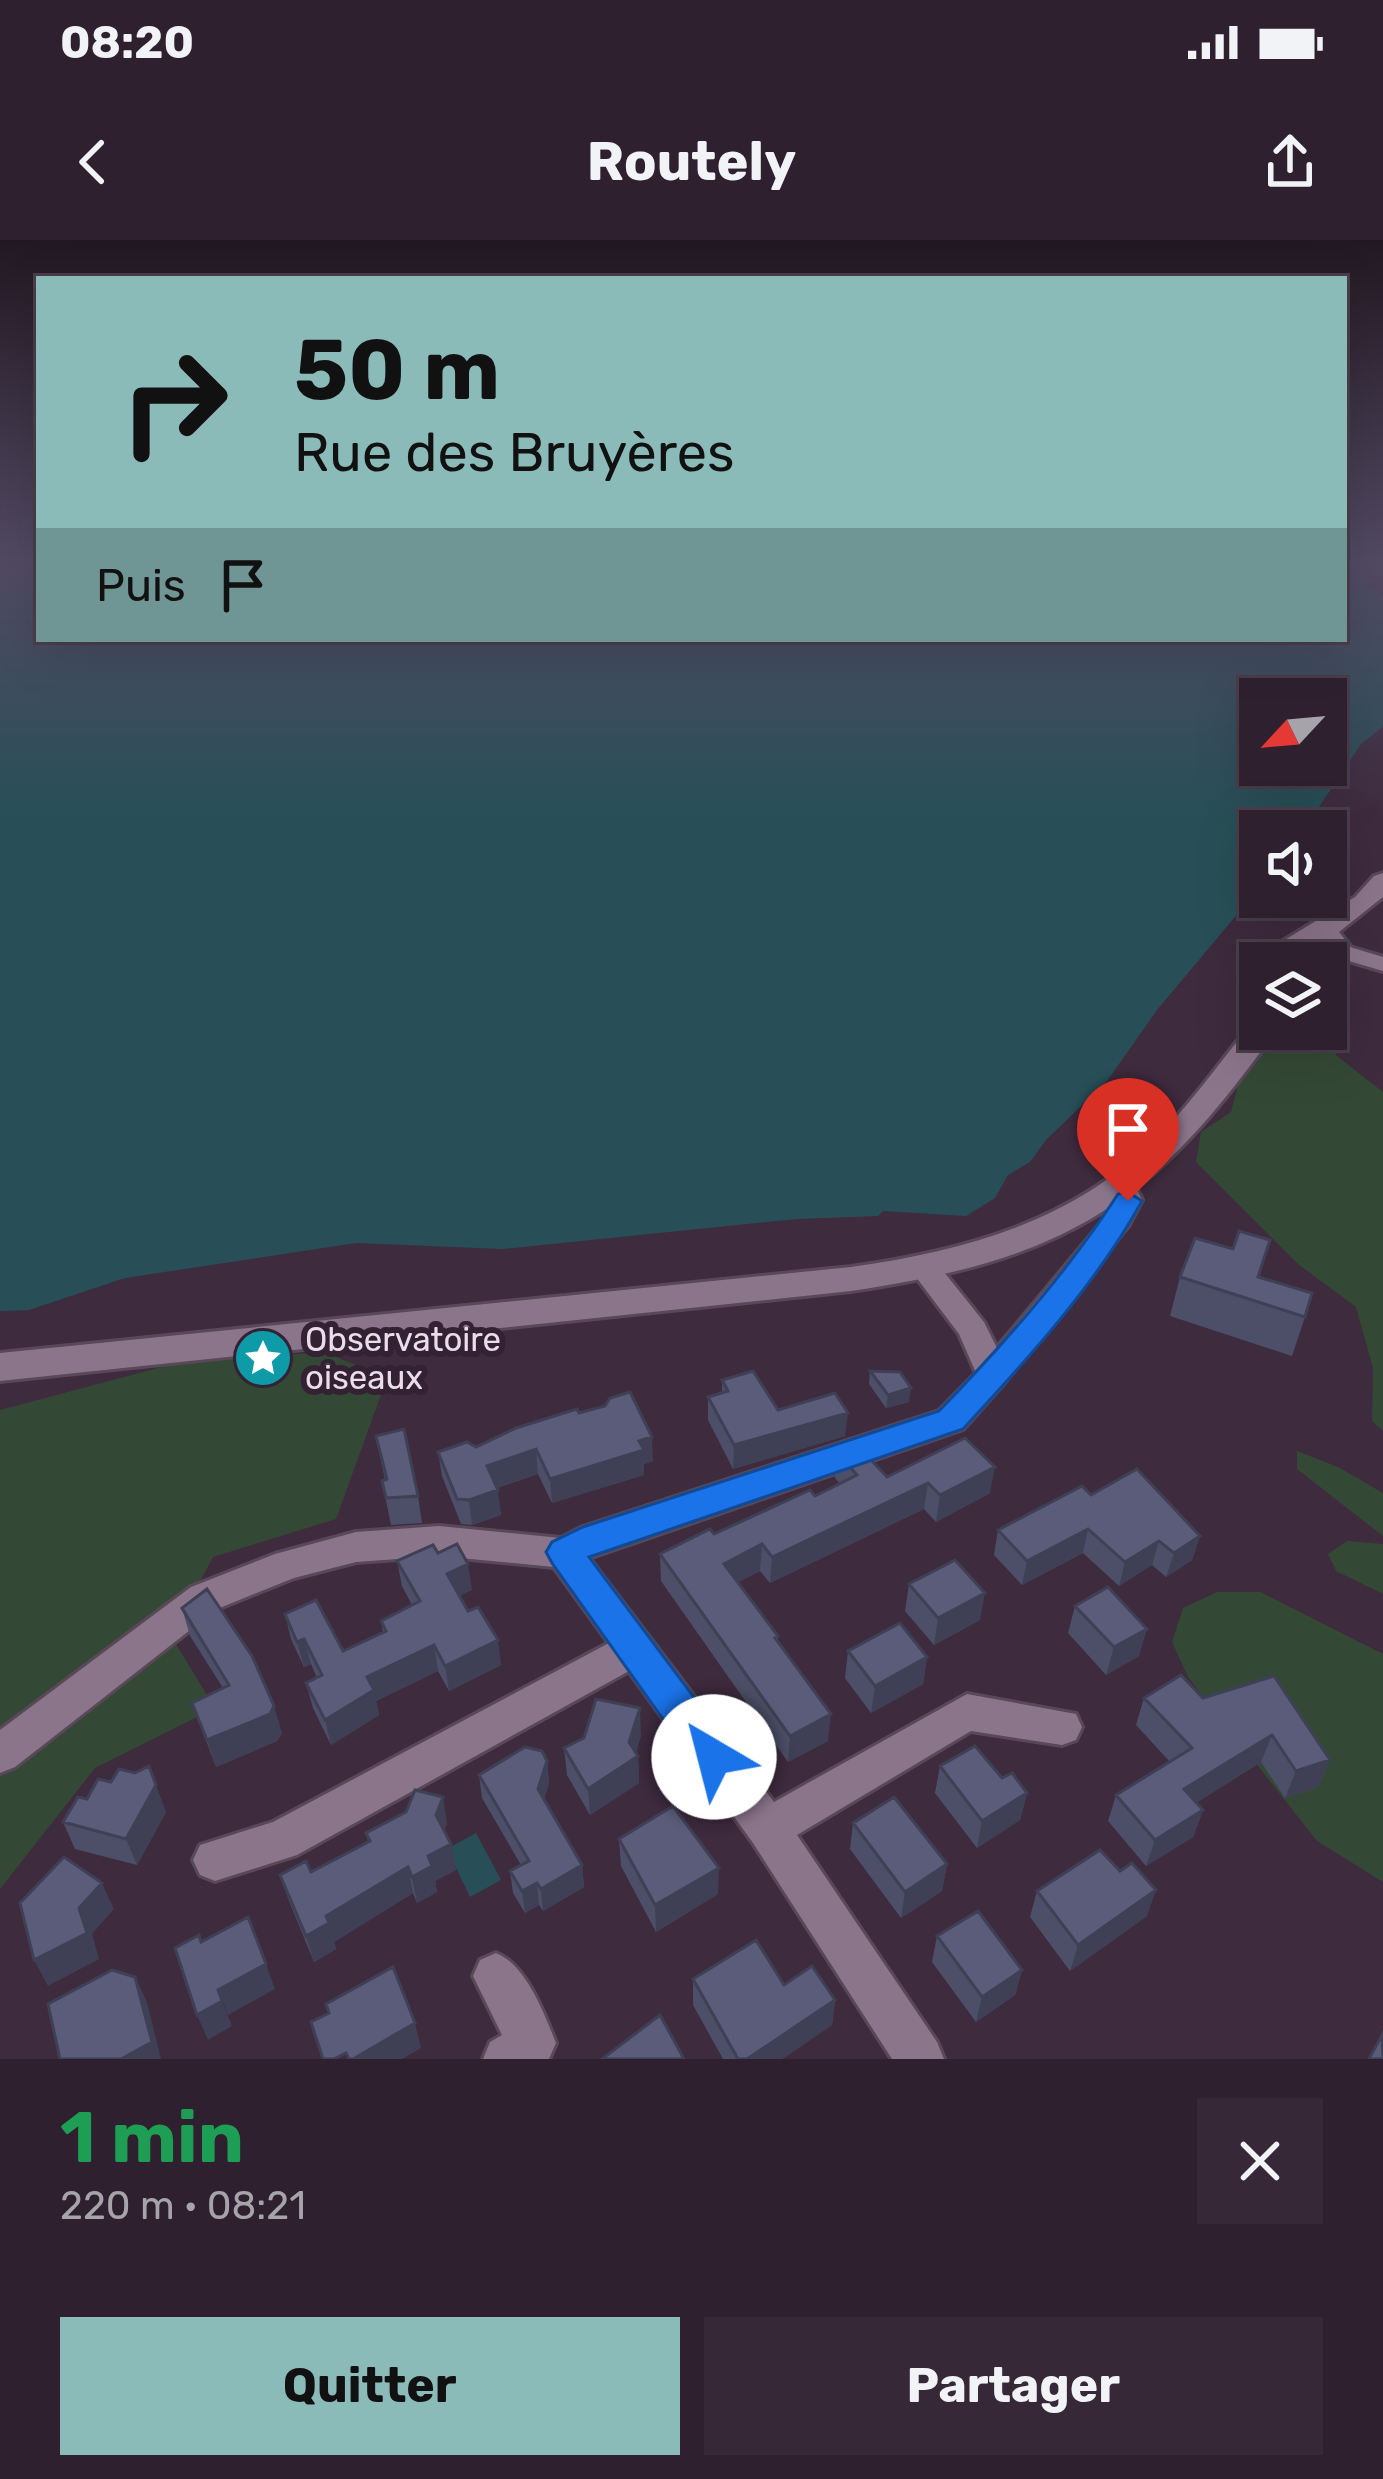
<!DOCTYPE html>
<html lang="fr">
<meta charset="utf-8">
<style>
body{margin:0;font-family:Rubik,sans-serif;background:#362836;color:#f1f3f6;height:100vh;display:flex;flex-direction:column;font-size:45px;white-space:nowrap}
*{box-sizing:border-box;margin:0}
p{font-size:39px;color:#a7a3aa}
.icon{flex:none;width:66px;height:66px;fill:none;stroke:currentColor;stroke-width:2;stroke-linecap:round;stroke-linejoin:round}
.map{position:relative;height:1819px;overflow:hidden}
.panel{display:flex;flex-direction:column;background:#2e202e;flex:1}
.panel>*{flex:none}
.hud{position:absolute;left:36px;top:36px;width:1311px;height:366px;border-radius:0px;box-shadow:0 12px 48px #0002,0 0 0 3px #493e4a;background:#8bbbb9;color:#111;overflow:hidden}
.needle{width:78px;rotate:244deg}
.buttons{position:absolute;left:1239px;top:438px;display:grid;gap:24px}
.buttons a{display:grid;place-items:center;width:108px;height:108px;border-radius:0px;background:#2e202e;box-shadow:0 12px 48px #0002,0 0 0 3px #493e4a;font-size:60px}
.pin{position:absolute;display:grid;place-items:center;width:102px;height:102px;color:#fff;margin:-123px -51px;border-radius:50% 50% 50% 0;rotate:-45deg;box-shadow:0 0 12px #0007}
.pin .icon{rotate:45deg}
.me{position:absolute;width:132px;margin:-66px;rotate:323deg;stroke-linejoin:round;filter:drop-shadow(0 0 9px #0008)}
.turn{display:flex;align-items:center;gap:42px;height:252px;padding:0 60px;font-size:54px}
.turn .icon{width:156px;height:156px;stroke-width:2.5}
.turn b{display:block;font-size:84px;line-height:102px}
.then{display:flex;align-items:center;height:114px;padding:0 60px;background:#0003;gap:24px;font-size:45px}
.round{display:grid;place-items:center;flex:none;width:126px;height:126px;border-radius:0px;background:#362836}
.head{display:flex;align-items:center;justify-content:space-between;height:204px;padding:0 60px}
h1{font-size:72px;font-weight:700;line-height:90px;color:#1e9e55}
.primary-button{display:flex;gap:24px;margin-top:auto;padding:24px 60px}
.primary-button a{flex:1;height:138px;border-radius:0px;background:#8bbbb9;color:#111;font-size:48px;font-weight:700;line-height:138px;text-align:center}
.primary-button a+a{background:#362836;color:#f1f3f6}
.status{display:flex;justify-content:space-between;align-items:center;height:84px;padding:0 60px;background:#2e202e;direction:ltr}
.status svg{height:33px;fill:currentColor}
header{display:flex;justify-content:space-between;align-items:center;height:156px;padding:0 60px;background:#2e202e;font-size:54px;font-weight:700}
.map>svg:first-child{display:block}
.green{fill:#344935}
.water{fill:#284f57;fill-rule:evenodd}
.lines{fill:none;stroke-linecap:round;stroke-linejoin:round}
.minor-casing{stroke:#584858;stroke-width:6}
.tertiary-casing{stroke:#584858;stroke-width:6}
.minor{fill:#8b758b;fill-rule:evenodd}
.tertiary{fill:#8b758b;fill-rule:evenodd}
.wall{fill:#4d4f68}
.shaded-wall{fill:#3f4055}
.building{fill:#5a5c79;stroke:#3f4055;stroke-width:3}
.route{fill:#1a73e8;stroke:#114b97;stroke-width:3}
.labels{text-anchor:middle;stroke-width:12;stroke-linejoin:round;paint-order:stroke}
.poi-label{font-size:33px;fill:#eadeea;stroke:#342134;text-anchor:start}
</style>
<div class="status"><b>08:20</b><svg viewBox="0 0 49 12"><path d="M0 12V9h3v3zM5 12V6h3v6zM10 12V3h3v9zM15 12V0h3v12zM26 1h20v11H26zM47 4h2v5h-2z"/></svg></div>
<header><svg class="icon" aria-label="back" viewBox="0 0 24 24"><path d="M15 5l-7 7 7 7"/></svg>Routely<svg class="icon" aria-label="share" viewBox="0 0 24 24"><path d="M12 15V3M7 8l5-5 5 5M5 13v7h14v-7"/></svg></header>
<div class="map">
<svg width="1383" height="1819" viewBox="0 0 1383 1819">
<rect width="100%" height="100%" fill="#3e2b3e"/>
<path class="green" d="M1266,789H1321L1337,816L1383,852V1191L1372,1181L1373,1128L1356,1067L1298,1024L1196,922L1201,892L1231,872L1242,831Z
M324,1112L387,1138L336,1279L213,1317L171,1396L215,1468L95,1528L0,1649V1170L177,1123Z
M1297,1211L1338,1227L1383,1253V1296L1297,1229Z
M1347,1301L1383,1304V1354L1336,1331L1328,1314Z
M1217,1352H1260L1383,1414V1642L1317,1601L1188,1437L1172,1402L1183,1368Z"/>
<path class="water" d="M0,322H39V399H1344V327L1382,342L1360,343L1383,355V487L1361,504L1303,591H1260V647L1157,770L1107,841L1046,900L1030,922L1008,935L995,958L966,976L883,971L878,976L797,979L502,1009L356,1003L125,1038L29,1070L0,1071ZM1326,459V525H1260V459Z
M476,1593L501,1640L470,1657L447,1609Z"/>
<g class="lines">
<g class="minor-casing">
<path id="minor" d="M1340,704L1383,717V731L1332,716L1329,711Z
M1123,937L1133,940L1142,960L1128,986L1004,1143L963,1189L589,1318L774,1562L967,1454L1076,1474L1082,1487L1076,1500L1062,1505L971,1491L797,1595L937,1802L944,1819H892L753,1603L629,1431L297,1615L215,1641L200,1635L193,1620L200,1605L273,1582L609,1403L554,1327L439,1316L356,1322L294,1338L217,1369L15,1527L0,1533V1490L191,1347L275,1314L356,1292L439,1286L561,1298L583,1287L939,1171L976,1133L959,1094L910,1029L914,1022H936L984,1082L997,1108L1102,982L1114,960L1109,946Z
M496,1713C526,1725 544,1773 556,1803L549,1819H483L490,1802L502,1795L473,1736L480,1720Z"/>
</g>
<g class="tertiary-casing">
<path id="tertiary" d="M1383,633V657L1339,692L1354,711L1350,717C1324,725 1300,726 1283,701L1355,657L1374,636Z
M1260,781V789H1277C1151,967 1067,1019 851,1051L0,1141V1113L851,1027C962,1011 1069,983 1151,903C1189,867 1219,823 1252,783Z"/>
</g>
<use href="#minor" class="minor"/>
<use href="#tertiary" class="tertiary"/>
</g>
<path class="wall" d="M1375,322H1383V337L1372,335Z
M1180,1037H1259L1305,1077L1292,1116L1170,1076Z
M870,1131L909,1162L886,1168L869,1144Z
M722,1140L778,1170L845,1196L733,1229L708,1180V1157L722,1153Z
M579,1173L653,1221L644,1224V1235L552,1263L538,1234L497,1248L501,1275L472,1285L461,1284L442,1236L438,1212L476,1207Z
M376,1196L418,1256L422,1283L391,1285L382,1241L385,1240Z
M965,1198L990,1253L936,1282L924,1269L770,1343L760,1331L738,1342L778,1396V1402L828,1501L788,1522L661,1341L660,1314L815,1256L840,1244L835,1238L837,1212L887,1237Z
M1091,1255L1200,1296L1192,1320L1166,1337L1152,1325L1119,1346L1083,1313L1022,1345L994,1315L998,1290Z
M438,1313L472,1350L459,1356L501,1425L449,1451L438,1431L376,1461L379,1475L331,1505L313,1468L306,1443L317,1438L311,1424L304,1427L291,1399L285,1374L343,1411L383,1393L381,1381L412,1365L402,1346L397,1321Z
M909,1344L980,1380L934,1405L905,1371Z
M1075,1366L1139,1416L1106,1435L1068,1393Z
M182,1368L282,1493L277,1501L216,1527L192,1463L223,1448L190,1396Z
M848,1411L927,1417L923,1444L871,1473L845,1438Z
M1144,1458H1203L1330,1520L1318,1547L1285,1558L1261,1522L1196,1563L1203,1570L1193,1597L1146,1626L1108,1581L1116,1555L1170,1522L1136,1485Z
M641,1495L636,1512L638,1516L639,1543L590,1575L567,1535L564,1508Z
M547,1521L549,1543L544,1559L582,1625L584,1647L543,1671L539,1665L525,1673L513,1653L510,1631L521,1625L482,1558L479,1535Z
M940,1526L1002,1538L1027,1553L1020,1580L977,1608L935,1553Z
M166,1572L137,1625L75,1609L63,1582Z
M447,1583L444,1591L456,1630L435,1641L437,1652L417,1663L413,1653L334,1702L336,1709L314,1722L289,1661L280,1635L311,1632L368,1602L366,1593Z
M853,1583L947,1624L942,1651L901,1678L850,1609Z
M619,1599L718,1654L656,1692L621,1626Z
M1120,1631L1147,1676L1070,1731L1030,1677L1037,1651Z
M937,1696L1022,1730L1015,1755L976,1782L932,1722Z
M693,1739L784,1745L835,1760L832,1785L782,1819H723L693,1765Z"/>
<path class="shaded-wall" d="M911,1148L909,1162L886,1168L888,1155Z
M848,1173L845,1196L733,1229L734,1205Z
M652,1197L653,1221L644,1224V1235L552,1263L550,1239Z
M536,1209L538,1234L489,1250L487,1226Z
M995,1227L990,1253L936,1282L940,1255Z
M928,1243L924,1269L770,1343L772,1317Z
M498,1250L501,1275L472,1285L469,1260Z
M1088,1289L1083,1313L1022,1345L1027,1321Z
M1200,1296L1192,1320L1166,1337L1174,1313Z
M1159,1301L1152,1325L1119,1346L1125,1322Z
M762,1304L760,1331L724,1350V1324Z
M468,1324L472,1350L451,1360L447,1334Z
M985,1353L980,1380L934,1405L938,1378Z
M1147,1389L1139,1416L1106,1435L1114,1407Z
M304,1399L311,1424L304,1427L297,1402Z
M498,1400L501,1425L449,1451L445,1426Z
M434,1405L438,1431L376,1461L379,1475L331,1505L325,1480L367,1437Z
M927,1417L923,1444L871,1473L875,1446Z
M274,1466L282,1493L277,1501L216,1527L207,1500Z
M640,1468L641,1495L633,1519L638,1516L639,1543L590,1575L588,1549L629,1502Z
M831,1474L828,1501L788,1522L790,1496Z
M1272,1495L1261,1522L1175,1576L1184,1549Z
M1330,1520L1318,1547L1285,1558L1296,1531Z
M547,1521L549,1543L540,1571L538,1549Z
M149,1526L166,1572L137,1625L126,1599Z
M1027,1553L1020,1580L977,1608L982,1581Z
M443,1557L447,1583L440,1601L436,1575Z
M1203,1570L1193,1597L1146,1626L1155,1600Z
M451,1604L456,1630L435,1641L437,1652L417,1663L412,1637L428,1616Z
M947,1624L942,1651L901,1678L905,1652Z
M582,1625L584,1647L543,1671L541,1649Z
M408,1627L413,1653L334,1702L336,1709L314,1722L306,1696L326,1676Z
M719,1628L718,1654L656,1692L655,1665Z
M102,1643L114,1669L92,1694L99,1719L48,1746L34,1720Z
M537,1643L539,1665L525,1673L522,1651Z
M1156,1650L1147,1676L1070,1731L1078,1705Z
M266,1724L275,1749L228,1775L218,1750Z
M1022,1730L1015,1755L976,1782L982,1757Z
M135,1737L147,1762L161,1819H121Z
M835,1760L832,1785L782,1819H747Z
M222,1761L232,1786L208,1800L197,1775Z
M415,1783L421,1808L402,1819H353Z"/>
<path class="building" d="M1239,991L1270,1000L1258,1037L1312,1053L1305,1077L1180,1037L1195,998L1233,1009Z
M753,1131L778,1170L835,1153L848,1173L734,1205L708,1157L728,1151L722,1140Z
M870,1131L900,1132L911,1148L888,1155Z
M630,1152L652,1197L639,1201L644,1210L550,1239L536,1209L487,1226L498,1250L469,1260L457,1259L438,1212L467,1202L476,1207L516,1188L577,1169L579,1173L605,1166L610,1158Z
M404,1189L418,1256L386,1258L382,1241L387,1239L376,1196Z
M965,1198L995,1227L940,1255L928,1243L772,1317L762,1304L724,1324L778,1396L775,1398L831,1474L790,1496L660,1314L710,1289L714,1294L810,1250L815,1256L857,1235L837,1212L857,1205L887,1237Z
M1137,1229L1200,1296L1174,1313L1159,1301L1125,1322L1088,1289L1027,1321L998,1290L1082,1246L1091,1255Z
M457,1304L468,1324L447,1334L468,1371L478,1367L498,1400L445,1426L434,1405L367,1437L374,1450L325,1480L306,1443L322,1435L304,1399L297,1402L285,1374L316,1360L343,1411L386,1391L381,1381L420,1361L397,1321L433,1305L438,1313Z
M955,1320L985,1353L938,1378L909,1344Z
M1108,1347L1147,1389L1114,1407L1075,1366Z
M207,1349L252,1416L274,1466L270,1474L207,1500L192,1463L229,1445L182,1368Z
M900,1383L927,1417L875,1446L848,1411Z
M1181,1435L1203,1458L1274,1436L1330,1520L1296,1531L1272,1495L1184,1549L1203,1570L1155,1600L1116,1555L1192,1508L1144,1458Z
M596,1459L640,1468L629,1502L638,1516L588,1549L564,1508L584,1498Z
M975,1506L1002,1538L1012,1533L1027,1553L982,1581L940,1526Z
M525,1507L542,1511L547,1521L538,1549L582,1625L541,1649L537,1643L522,1651L510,1631L529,1621L479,1535Z
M149,1526L156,1545L126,1599L63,1582L78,1557L87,1559L98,1539L111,1542L119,1529L135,1533Z
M415,1550L443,1557L436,1575L451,1604L428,1616L432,1626L412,1637L408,1627L326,1676L329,1683L306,1696L280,1635L306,1621L311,1632L370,1601L366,1593L406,1572Z
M894,1557L947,1624L905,1652L853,1583Z
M673,1566L719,1628L655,1665L619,1599Z
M1100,1610L1120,1631L1132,1623L1156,1650L1078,1705L1037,1651Z
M64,1617L102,1643L79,1668L87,1693L34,1720L20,1663Z
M978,1671L1022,1730L982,1757L937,1696Z
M248,1677L266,1724L218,1750L222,1761L197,1775L175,1708L199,1695L201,1702Z
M756,1700L784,1745L812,1726L835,1760L747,1819H738L693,1739Z
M393,1727L415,1783L353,1819H349L346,1813L334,1819H323L311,1782L329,1773L326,1764Z
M112,1730L135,1737L152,1802L121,1819H60L48,1764Z
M660,1775L684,1819H602Z
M1382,1795L1383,1819H1369Z"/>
<linearGradient id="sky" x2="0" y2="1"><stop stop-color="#221822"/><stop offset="0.56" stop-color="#524a63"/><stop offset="1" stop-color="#524a63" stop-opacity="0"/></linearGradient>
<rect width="1383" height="577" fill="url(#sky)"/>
<path class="route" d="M1128,952L1142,961C1097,1043 1027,1120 963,1189L589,1317L729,1504L735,1517L729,1531L714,1536L700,1531L552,1323L546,1312L552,1302L583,1287L939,1171C1003,1105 1068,1032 1118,954Z"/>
<defs>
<g id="sight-disc" transform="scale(3)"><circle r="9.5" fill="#0f9aa8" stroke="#342134"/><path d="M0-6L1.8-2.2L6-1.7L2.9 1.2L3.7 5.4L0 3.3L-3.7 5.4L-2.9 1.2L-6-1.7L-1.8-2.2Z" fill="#fff"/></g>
</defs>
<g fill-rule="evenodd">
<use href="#sight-disc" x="263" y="1118"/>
</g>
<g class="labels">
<g class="poi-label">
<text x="305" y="1111">Observatoire<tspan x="305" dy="38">oiseaux</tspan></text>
</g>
</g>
</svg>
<div class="buttons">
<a><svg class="needle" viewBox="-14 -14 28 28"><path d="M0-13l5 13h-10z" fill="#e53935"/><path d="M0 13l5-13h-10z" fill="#a7a3aa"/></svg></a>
<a><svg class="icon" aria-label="sound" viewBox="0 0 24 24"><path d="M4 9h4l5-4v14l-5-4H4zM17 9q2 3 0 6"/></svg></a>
<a><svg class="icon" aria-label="layers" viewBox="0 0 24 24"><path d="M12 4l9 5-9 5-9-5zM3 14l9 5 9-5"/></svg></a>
</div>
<div class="pin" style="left:1128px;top:961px;background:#d93025"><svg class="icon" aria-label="arrive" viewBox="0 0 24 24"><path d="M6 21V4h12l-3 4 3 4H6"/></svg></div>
<svg class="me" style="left:714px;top:1517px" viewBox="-20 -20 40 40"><circle r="19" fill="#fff"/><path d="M0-13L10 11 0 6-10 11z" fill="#1a73e8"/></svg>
<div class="hud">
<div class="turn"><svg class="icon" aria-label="right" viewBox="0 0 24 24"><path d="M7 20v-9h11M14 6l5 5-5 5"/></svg><div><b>50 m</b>Rue des Bruyères</div></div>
<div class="then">Puis<svg class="icon" aria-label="arrive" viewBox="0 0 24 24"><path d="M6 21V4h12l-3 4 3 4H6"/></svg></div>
</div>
</div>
<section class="panel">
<div class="head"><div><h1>1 min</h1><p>220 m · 08:21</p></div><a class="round"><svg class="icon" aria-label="close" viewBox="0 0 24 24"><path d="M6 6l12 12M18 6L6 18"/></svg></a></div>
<div class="primary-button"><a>Quitter</a><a>Partager</a></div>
</section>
